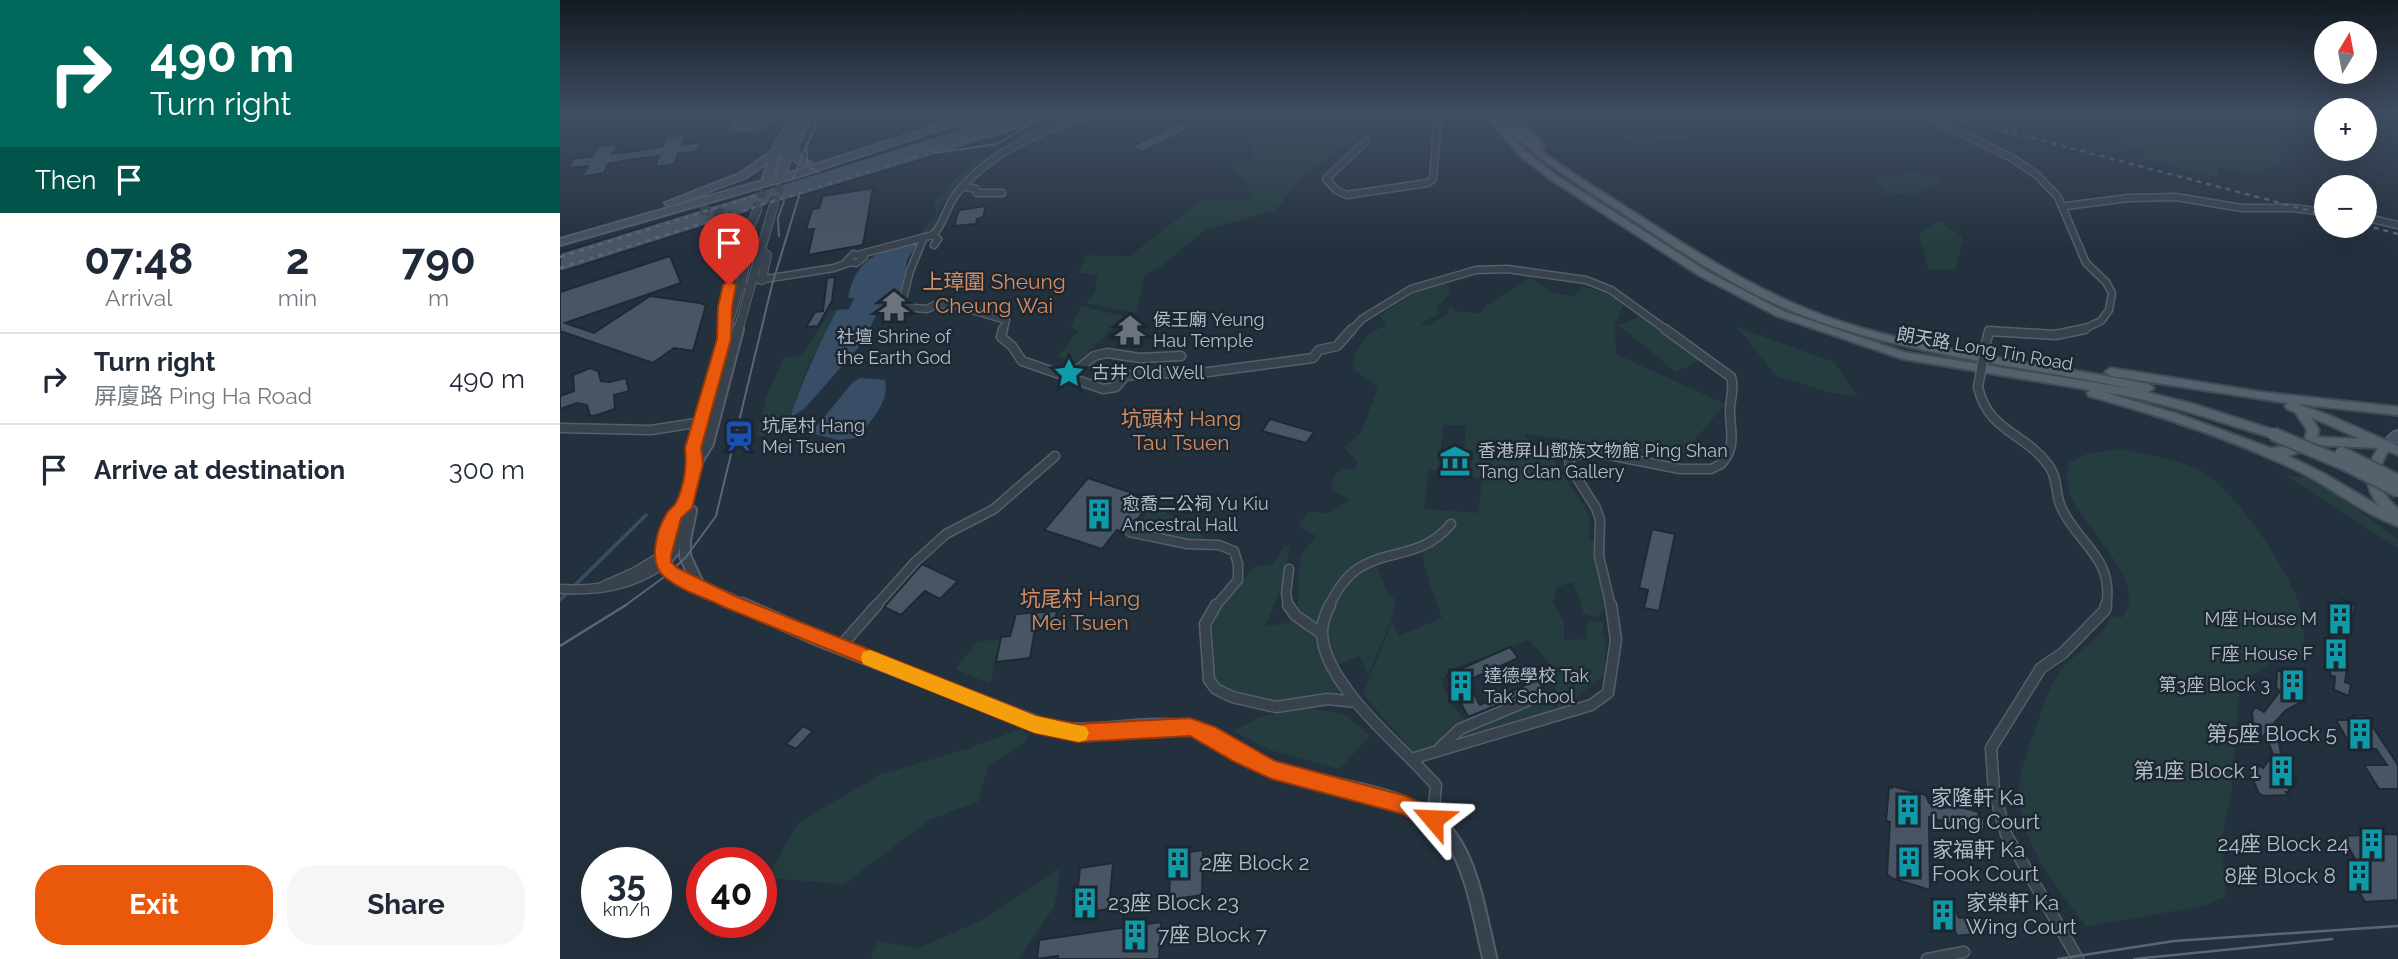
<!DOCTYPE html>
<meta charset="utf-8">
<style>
body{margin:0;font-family:Raleway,"Noto Sans TC",sans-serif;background:#f6f6f7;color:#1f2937;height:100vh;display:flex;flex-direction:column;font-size:26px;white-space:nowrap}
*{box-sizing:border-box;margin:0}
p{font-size:23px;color:#747a83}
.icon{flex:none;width:38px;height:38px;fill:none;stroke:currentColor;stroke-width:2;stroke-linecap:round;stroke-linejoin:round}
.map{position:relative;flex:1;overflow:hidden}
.sheet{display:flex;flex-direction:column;background:#fff;width:560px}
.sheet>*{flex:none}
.top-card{background:#00695c;color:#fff;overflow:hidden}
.needle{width:46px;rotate:10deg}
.tools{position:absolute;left:1754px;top:21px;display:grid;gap:14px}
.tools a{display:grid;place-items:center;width:63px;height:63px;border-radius:50%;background:#fff;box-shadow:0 7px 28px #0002;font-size:35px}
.speed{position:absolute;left:21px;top:847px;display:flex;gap:14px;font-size:35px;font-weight:700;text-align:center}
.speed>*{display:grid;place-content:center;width:91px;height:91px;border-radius:50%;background:#fff;box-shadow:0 7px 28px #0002;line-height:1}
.speed small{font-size:18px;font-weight:400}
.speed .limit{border:10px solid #d22;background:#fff;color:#111}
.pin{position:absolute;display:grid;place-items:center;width:60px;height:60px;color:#fff;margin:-72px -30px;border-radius:50% 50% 50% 0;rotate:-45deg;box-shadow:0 0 7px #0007}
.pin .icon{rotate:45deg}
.me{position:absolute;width:77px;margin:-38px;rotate:296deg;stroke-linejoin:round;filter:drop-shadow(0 0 5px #0008)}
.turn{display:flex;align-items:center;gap:24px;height:147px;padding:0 35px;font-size:32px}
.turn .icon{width:91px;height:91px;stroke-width:2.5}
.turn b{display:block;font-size:49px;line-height:60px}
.then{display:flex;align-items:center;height:66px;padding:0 35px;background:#0003;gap:14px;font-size:26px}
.eta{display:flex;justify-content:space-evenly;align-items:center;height:119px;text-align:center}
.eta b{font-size:42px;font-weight:700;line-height:49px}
.primary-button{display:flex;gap:14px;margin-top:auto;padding:14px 35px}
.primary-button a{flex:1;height:80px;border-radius:28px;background:#ea580c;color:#fff;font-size:28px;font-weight:700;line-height:80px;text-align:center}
.primary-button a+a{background:#f6f6f7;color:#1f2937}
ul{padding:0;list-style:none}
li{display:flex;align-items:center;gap:21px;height:91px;padding:0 35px;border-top:2px solid #e0e1e3}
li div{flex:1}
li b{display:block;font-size:26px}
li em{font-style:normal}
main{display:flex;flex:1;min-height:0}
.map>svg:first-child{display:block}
.green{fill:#253d3e;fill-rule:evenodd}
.water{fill:#384e67}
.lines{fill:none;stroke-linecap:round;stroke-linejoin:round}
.stream{stroke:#384e67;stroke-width:3.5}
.building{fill:#475564;stroke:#1e2934;stroke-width:2}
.tertiary-tunnel{stroke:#394552;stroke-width:8;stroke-dasharray:8 4.5;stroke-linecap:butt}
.secondary-tunnel{stroke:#394552;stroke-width:10;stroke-dasharray:10 4.5;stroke-linecap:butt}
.minor-far2-casing{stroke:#555f6b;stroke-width:9}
.minor-far1-casing{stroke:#555f6b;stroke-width:11}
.minor-casing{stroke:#555f6b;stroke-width:13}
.tertiary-far2-casing{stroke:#555f6b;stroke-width:10}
.tertiary-far1-casing{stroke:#555f6b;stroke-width:14}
.tertiary-casing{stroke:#555f6b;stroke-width:17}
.secondary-casing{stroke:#555f6b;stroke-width:4}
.primary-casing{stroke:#404b56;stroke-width:4}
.minor-far2{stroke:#37424d;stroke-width:6}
.minor-far1{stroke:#37424d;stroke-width:8}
.minor{stroke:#37424d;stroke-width:10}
.tertiary-far2{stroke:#37424d;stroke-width:8}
.tertiary-far1{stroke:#37424d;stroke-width:10}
.tertiary{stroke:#37424d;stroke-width:13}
.secondary{fill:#455160;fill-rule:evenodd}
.primary{fill:#55616d;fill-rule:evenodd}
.tram-far1{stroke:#596675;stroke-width:2}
.tram{stroke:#596675;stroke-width:2.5}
.rail{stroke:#596675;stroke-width:2.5;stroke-dasharray:5 5;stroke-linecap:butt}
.minor-bridge-casing{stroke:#555f6b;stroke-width:11;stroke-linecap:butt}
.primary-bridge-casing{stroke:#404b56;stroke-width:16;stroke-linecap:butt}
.minor-bridge{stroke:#37424d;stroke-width:8}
.primary-bridge{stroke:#55616d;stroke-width:12}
.route{fill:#ea580c;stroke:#983908;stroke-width:2}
.slow{fill:#f59e0b}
.labels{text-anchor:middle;stroke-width:5;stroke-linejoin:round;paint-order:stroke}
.poi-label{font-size:18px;fill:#b3bcc9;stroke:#1c2732;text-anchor:start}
.street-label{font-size:18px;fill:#b3bcc9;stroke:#1c2732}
.quarter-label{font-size:21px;fill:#d68e61;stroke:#1c2732}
.near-poi-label{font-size:21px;fill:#b3bcc9;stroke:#1c2732;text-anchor:start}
</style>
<main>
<section class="sheet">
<div class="top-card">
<div class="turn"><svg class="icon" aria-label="right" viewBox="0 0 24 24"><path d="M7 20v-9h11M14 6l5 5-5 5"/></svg><div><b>490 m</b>Turn right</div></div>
<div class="then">Then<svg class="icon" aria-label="arrive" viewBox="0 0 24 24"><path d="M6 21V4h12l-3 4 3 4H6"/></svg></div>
</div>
<div class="eta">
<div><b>07:48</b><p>Arrival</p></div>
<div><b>2</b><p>min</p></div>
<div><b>790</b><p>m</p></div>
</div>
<ul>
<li><svg class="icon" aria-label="right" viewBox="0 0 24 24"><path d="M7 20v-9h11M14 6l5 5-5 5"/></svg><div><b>Turn right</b><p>屏廈路 Ping Ha Road</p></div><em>490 m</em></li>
<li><svg class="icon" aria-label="arrive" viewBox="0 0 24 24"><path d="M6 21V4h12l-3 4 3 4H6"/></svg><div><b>Arrive at destination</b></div><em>300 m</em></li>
</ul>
<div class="primary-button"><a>Exit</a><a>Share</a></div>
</section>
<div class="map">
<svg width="1838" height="959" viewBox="0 0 1838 959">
<rect width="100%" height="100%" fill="#23303d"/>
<path class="green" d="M676,115H821L798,139L742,176L716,210L645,230L599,268L585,275L576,313L525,303L535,292L537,275L519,273L525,255L569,256L643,199H692L687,183L666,163L691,162L694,151L685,134L665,132Z
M1030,115H1103L1130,139L1079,144L1027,121Z
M1571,115H1745V125L1718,137L1723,162L1696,172L1658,168L1657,177L1583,158L1586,149L1560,142Z
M422,152L429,157L405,178L380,207L374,229L359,236L376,213L374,201Z
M1357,172L1384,181L1351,195L1323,193L1317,179Z
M1379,221L1403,237L1396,270L1368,269L1359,233Z
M971,277L991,292L1014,296L1022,286L1045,293L1064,303L1055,325L1056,354L1165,404L1118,460L1005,439L964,434L973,451L987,450L1029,515L1030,541L1040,536L1049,598L1038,618L1024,614L1013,582L997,587L993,602L1004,622V640L1026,639L1027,621L1043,622V638H1046L1044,675L998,712L993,667L969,640L890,670L882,680L890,703L909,724L991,696L995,711L853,752L803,694L832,622L839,636L882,618L865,570L863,551L831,557L816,564L829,595L836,600L831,620L808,677L800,656L778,665L786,681L778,693C737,702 685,712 654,677L653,625L659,608L695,566L712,565L725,545L730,548L722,585L705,627L730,622L738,605L740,556L756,536L738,526L748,512L769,513L791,499L771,491L773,476L782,470L796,469L797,461L784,448L802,431L818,387L793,369C795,346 804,335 826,325L820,315L863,287L885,281L891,293L877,308L879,314L860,323L867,326L886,315L890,304L897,312L921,313L925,306ZM884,425L906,426L904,450L913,451L910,477L922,478L918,513L864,509L869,470H878Z
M521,306L565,317L518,362L498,357L518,331L511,327Z
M277,310L248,366L226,430L197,437L206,397L224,358L243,354L270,311Z
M1084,315L1142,360L1116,372L1058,325Z
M1177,327L1274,362L1297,396L1271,393L1216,376Z
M1561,449C1589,455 1630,461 1653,479C1683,503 1733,576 1742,613C1745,626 1743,643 1744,656L1724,654L1680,684L1671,796L1661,842L1666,896L1645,906L1526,926C1497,888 1461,846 1459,795C1458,773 1468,750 1475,729C1482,710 1489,686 1501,670C1517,651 1541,638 1552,616L1561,618C1592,587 1524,527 1512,499C1506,486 1506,475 1509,462L1527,454Z
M1726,476L1754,478L1838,539V548Z
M592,506L633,526L648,542L574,530Z
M440,640L430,684L395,669L418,641Z
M746,707L786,715L810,736L779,769L710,750L673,731L700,717Z
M462,728L468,740L428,767L418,802L371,819L284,884L206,878L238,823L319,775L410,748Z
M501,868L494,907L459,959H311L318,941L358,948L420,921Z"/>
<path class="water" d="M352,242L357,244L347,260L343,287L329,305L316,315L307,334L312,337L305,340L245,408L230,418C243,380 258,345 277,310L289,309L294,298H288C296,258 317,253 352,242Z
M300,378L325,380C330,403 310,421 297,438L278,440L251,433L293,382Z"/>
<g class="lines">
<path class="stream" d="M0,600L86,515"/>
</g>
<path class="building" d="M173,115H213L212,120L220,122L202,132L167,134Z
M444,115H499L500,118L220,202L212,198L207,206L195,204L189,212L178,216L170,213L165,216L164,220L0,272V253Z
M620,122L631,128L582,152L572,146Z
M127,134L122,145L141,142L138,151L118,154L115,164L95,167L99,156L68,160L48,164L44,173L21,177L28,166L8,168L13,159L33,156L37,147L58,144L52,154L83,150L103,146L106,137Z
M313,188L303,245L248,255L254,229L246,230L252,209L259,208L263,196Z
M426,206L423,217L417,219L416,224L394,226L399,210Z
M110,256L121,283L5,323L34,333L90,296L140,303L146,305L133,351L114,348L93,363L0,331V292Z
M275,277L272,301L258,326L246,327L255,312L263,311L267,278Z
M30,368L38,371L41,381L49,382L66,378L69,391L54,395L55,409L37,415L30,416L27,405L17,403L0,409V396L14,391L13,375Z
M710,419L754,432L746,443L702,431Z
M528,478L593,500L572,526L566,527L564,533L557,530L542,549L484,530Z
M1092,529L1115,534L1099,611L1084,608L1088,590L1079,588Z
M362,564L398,581L380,599L365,591L341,615L324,607Z
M1781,599L1795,605L1794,615L1788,613L1782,667L1787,669L1785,682L1791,684L1789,696L1774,690L1775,677L1770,675L1771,662L1767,660L1774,608L1779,610Z
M497,611L493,629L475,630L470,658L436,662L441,637L450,636L456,614Z
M950,647L958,658L907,681L920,705L977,680L985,690L972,696L964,694L908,717L887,675Z
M1735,670L1747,688L1742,689L1747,694L1741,696L1745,700L1725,711L1710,728L1717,731L1721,754H1724L1737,782H1733L1735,787L1727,786L1730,792H1726L1728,795L1704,796L1699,794L1693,780H1698L1695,774L1699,765L1703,768L1713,754L1705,734L1701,739V726L1693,723L1692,712L1695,707L1704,712L1720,691L1716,688L1717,671Z
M1794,715H1805L1838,765V789H1819L1804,765H1827L1816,749L1792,748L1776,720H1798Z
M243,726L253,731L236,749L226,744Z
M1332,786L1366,795L1369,803L1386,808V803L1419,812L1418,817L1424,819V830L1421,829V832L1369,817L1370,890L1331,878L1327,874L1330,822L1326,821L1329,787L1332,788Z
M1838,834V900L1805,902L1785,868H1801L1781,836Z
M643,850L642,895L609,900L611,855Z
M553,863L549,909L515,914L520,868Z
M1392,901L1399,918L1411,917L1416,928H1413L1415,934L1397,936L1392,925L1383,926L1379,916L1376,917L1370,903Z
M601,922L599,959H498V956L477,959L479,940Z"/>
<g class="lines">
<path class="tertiary-tunnel" d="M214,204L221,184
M197,210L204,189"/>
<path class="secondary-tunnel" d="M140,209L165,214L171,218"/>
<g class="minor-far2-casing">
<path id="minor-far2" d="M1364,115L1452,158L1477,175L1498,197L1526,263L1546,282L1552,293L1549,310L1541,321L1519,331
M806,141L766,179L776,190L787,195L868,183L873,179L878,115
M402,186L416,189L417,193H442
M1506,206L1568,198L1616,197L1682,208H1732L1766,212
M1804,217L1838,225
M373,235L378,239L374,245
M364,237L350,271L341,307L367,309L375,305L392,304L446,320L443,331
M294,254L304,257L296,263L286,262Z
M301,254L373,235C385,223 386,206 397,193C431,151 480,131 531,115
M199,280L274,268L288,263
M791,331L802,319L851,289L916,270L947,269L1026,280L1051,290L1108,331"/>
</g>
<g class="minor-far1-casing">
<path id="minor-far1" d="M443,329L441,337L452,346L462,361L543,389L556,387L565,376L592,373L633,374L753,358L759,350L777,346L792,329
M1426,343L1429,331L1495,335L1525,329
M510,376L534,356L547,353L580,358L621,356
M1418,387C1428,432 1466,433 1489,466C1498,478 1495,494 1501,507C1519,546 1555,558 1546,607
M0,428L91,430L155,420
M570,532L627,544L659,545L674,551L678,564V580L655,607
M729,569L726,594L729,607
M39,588L75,572L105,554
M0,589C39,591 71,586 103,564
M315,607L355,562L386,534L434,509L495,456
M769,607C800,535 851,572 891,524
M1051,607L1039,556L1040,520L1036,508L1010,467L1009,458L1029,451L1120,469H1151L1161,464C1177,448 1170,430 1170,410C1170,398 1175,389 1171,377L1105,329"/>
</g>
<g class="minor-casing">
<path id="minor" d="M656,605L645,624L649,680L656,689L672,697L716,707L768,699L796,702
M728,605L735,615L762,634
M770,605C766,613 762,622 762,631C761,675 822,730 851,759
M280,647L317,605
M880,748L900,729L967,701
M873,819L876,785L851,759L1031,705L1048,693L1056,640L1051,605
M1367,959L1404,952
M1518,959L1446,834L1434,791L1431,748L1481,668L1503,653L1545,610L1546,605"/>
</g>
<g class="tertiary-far2-casing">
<path id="tertiary-far2" d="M168,291L181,283L187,257L199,249L207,255L202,280
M168,325L179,288L183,285
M164,331C166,287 181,250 197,210
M178,331L214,204"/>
</g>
<g class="tertiary-far1-casing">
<path id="tertiary-far1" d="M135,464L133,448L164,339V329
M124,508C121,510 117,512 115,514C111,520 101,557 103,563C107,574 128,586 139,586L186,607
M124,508L131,511L125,540V556L139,586
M103,564L114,550L135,464L148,443L178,329"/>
</g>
<g class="tertiary-casing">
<path id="tertiary" d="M182,605L257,638L488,728C534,736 580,722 626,727C660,731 684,760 716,771C769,789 856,789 891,838C913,868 921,923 930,959"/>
</g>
<g class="secondary-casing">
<path id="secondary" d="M231,115H239L220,152L212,178L217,177L220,163L245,115H253L237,146L240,157L252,163C247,168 235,163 231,157L226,174L410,115H423L237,177L0,245V239L202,181L209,161L187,177L113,205H107L105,203L181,173L212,151Z
M171,215L174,216L186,228L184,247L181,248L176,245V229L166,218Z
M1838,431V441L1830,448H1822L1820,445L1834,432Z"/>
</g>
<g class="primary-casing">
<path id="primary" d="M925,115H934L964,150L996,175L1148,272L1225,312L1344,352L1574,389L1633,404L1717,431L1719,434L1713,438C1656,421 1602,401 1543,392L1618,414L1710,448C1724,447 1732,446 1745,439L1747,430L1735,412L1727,409L1725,406L1728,403L1551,376L1545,372L1551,368L1701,392L1838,407V415L1737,404L1771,416L1838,446V455L1828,451C1813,477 1817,489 1838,509V526C1803,514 1773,488 1740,472C1672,439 1601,416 1529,396L1527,393L1531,390L1343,359L1217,316L1140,276L990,179L958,154ZM1751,417L1800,439L1757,437L1759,430ZM1752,445L1818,448C1805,469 1803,486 1819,506L1761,472L1728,456L1743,451Z
M950,115H958L985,147L979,149C1009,172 1041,191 1072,211C1139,254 1205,297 1282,322C1381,354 1487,363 1588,384L1594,388L1588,392C1470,366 1345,357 1232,311C1173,287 1120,251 1067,216C1024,187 980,163 944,125V121H950L976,147Z"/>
</g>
<use href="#minor-far2" class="minor-far2"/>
<use href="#minor-far1" class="minor-far1"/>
<use href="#minor" class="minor"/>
<use href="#tertiary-far2" class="tertiary-far2"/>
<use href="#tertiary-far1" class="tertiary-far1"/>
<use href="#tertiary" class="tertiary"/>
<use href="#secondary" class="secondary"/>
<use href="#primary" class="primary"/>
<path class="tram-far1" d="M401,128L435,118
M247,150V166L258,172
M376,153L437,144L466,127
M232,180L260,115
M219,236L218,218L224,201
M63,607L107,575L126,557L156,516L212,285L239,196"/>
<path class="tram" d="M0,646L66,605
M1498,959L1614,941L1838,926
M1574,959L1772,939"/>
<path class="rail" d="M1385,115L1766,215
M1804,225L1838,234
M0,257L197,195
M0,268L489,115"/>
<g class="minor-bridge-casing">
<path id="minor-bridge" d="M1418,387L1426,343"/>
</g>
<g class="primary-bridge-casing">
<path id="primary-bridge" d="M1713,434L1785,464L1838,491
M1781,453L1838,481"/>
</g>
<use href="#minor-bridge" class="minor-bridge"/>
<use href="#primary-bridge" class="primary-bridge"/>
</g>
<linearGradient id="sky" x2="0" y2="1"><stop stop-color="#131a22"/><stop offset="0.46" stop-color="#3f4e62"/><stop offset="1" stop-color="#3f4e62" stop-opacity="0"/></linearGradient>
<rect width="1838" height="249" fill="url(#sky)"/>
<path class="route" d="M169,281L176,285L172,307L171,339L141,448L143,464L132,508L121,518L111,556V562L117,568L177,597L476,716L517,724L630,718L655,727L715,761L846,796L880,812L883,819L880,826L873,829L843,814L712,779L675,762L630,736L517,742L475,733L164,607C145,597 123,592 106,578C87,564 96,531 107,513C110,508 115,507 117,501C124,485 127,465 125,448L157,339L158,307L163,285Z"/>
<path class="slow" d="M310,650L476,716L526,727L529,733L526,740L519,742L475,733L303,664L301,658L303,652Z"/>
<defs>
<g id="temple-bare" transform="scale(2.415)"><path d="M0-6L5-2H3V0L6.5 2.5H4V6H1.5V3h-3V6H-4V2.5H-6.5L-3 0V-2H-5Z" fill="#6b7280" stroke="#1c2732" stroke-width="2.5" paint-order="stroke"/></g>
<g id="sight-bare" transform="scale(2.415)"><path d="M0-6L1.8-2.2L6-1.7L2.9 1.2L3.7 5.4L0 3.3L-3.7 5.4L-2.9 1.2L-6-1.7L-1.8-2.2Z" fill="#0f9aa8" stroke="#1c2732" stroke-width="2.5" paint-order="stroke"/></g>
<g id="station-bare" transform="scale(2.415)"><path d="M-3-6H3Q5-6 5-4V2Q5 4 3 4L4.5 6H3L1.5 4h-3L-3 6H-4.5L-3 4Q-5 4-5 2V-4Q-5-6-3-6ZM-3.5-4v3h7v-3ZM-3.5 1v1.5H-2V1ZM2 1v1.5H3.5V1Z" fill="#1a4fb4" stroke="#1c2732" stroke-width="2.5" paint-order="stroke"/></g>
<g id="museum-bare" transform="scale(2.415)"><path d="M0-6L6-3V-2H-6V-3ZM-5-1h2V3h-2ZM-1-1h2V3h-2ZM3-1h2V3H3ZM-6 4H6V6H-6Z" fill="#0f9aa8" stroke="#1c2732" stroke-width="2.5" paint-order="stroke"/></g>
<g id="building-bare" transform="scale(2.415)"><path d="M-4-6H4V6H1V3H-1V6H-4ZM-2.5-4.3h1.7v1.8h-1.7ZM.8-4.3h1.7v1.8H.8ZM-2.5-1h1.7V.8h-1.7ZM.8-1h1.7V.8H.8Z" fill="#0f9aa8" stroke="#1c2732" stroke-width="2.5" paint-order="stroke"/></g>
</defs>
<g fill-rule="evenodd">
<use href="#temple-bare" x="334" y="306"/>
<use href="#temple-bare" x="570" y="330"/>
<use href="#sight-bare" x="509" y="373"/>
<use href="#station-bare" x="179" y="436"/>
<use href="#museum-bare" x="895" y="461"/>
<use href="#building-bare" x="539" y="514"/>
<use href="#building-bare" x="1780" y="619"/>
<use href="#building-bare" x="1776" y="654"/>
<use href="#building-bare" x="1733" y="685"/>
<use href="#building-bare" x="901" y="686"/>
<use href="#building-bare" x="1800" y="734"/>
<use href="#building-bare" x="1722" y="771"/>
<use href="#building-bare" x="1348" y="810"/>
<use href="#building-bare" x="1812" y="844"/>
<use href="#building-bare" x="1349" y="862"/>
<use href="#building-bare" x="618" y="863"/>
<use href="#building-bare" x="1799" y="876"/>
<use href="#building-bare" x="525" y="903"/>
<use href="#building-bare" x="1383" y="915"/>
<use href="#building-bare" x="575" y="935"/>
</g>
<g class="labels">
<g class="poi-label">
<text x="593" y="326">侯王廟 Yeung<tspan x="593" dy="21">Hau Temple</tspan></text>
<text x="334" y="343" text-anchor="middle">社壇 Shrine of<tspan x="334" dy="21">the Earth God</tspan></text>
<text x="532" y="379">古井 Old Well</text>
<text x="202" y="432">坑尾村 Hang<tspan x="202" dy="21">Mei Tsuen</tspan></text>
<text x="918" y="457">香港屏山鄧族文物館 Ping Shan<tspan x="918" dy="21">Tang Clan Gallery</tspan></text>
<text x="562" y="510">愈喬二公祠 Yu Kiu<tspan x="562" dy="21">Ancestral Hall</tspan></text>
<text x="1757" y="625" text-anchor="end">M座 House M</text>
<text x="1753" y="660" text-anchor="end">F座 House F</text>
<text x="924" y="682">達德學校 Tak<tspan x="924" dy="21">Tak School</tspan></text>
<text x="1710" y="691" text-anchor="end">第3座 Block 3</text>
</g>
<g class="street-label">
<text transform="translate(1425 349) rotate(10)" y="6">朗天路 Long Tin Road</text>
</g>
<g class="quarter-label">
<text x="434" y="289">上璋圍 Sheung<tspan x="434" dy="24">Cheung Wai</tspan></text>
<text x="621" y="426">坑頭村 Hang<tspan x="621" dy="24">Tau Tsuen</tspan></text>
<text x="520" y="606">坑尾村 Hang<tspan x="520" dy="24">Mei Tsuen</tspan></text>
</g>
<g class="near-poi-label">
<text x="1777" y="741" text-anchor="end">第5座 Block 5</text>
<text x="1699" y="778" text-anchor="end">第1座 Block 1</text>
<text x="1371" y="805">家隆軒 Ka<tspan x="1371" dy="24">Lung Court</tspan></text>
<text x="1789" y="851" text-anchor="end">24座 Block 24</text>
<text x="1372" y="857">家福軒 Ka<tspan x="1372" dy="24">Fook Court</tspan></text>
<text x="641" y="870">2座 Block 2</text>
<text x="1776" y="883" text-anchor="end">8座 Block 8</text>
<text x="548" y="910">23座 Block 23</text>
<text x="1406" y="910">家榮軒 Ka<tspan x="1406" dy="24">Wing Court</tspan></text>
<text x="598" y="942">7座 Block 7</text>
</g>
</g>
</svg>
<div class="tools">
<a><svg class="needle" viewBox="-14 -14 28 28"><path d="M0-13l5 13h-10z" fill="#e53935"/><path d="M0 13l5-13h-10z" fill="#747a83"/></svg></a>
<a>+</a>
<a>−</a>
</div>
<div class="speed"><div>35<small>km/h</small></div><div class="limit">40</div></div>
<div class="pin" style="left:169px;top:285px;background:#d93025"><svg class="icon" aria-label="arrive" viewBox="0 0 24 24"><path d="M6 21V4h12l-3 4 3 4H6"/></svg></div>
<svg class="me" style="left:873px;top:819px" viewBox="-20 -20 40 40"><path d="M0-17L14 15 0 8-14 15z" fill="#ea580c" stroke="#fff" stroke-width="4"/></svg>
</div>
</main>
